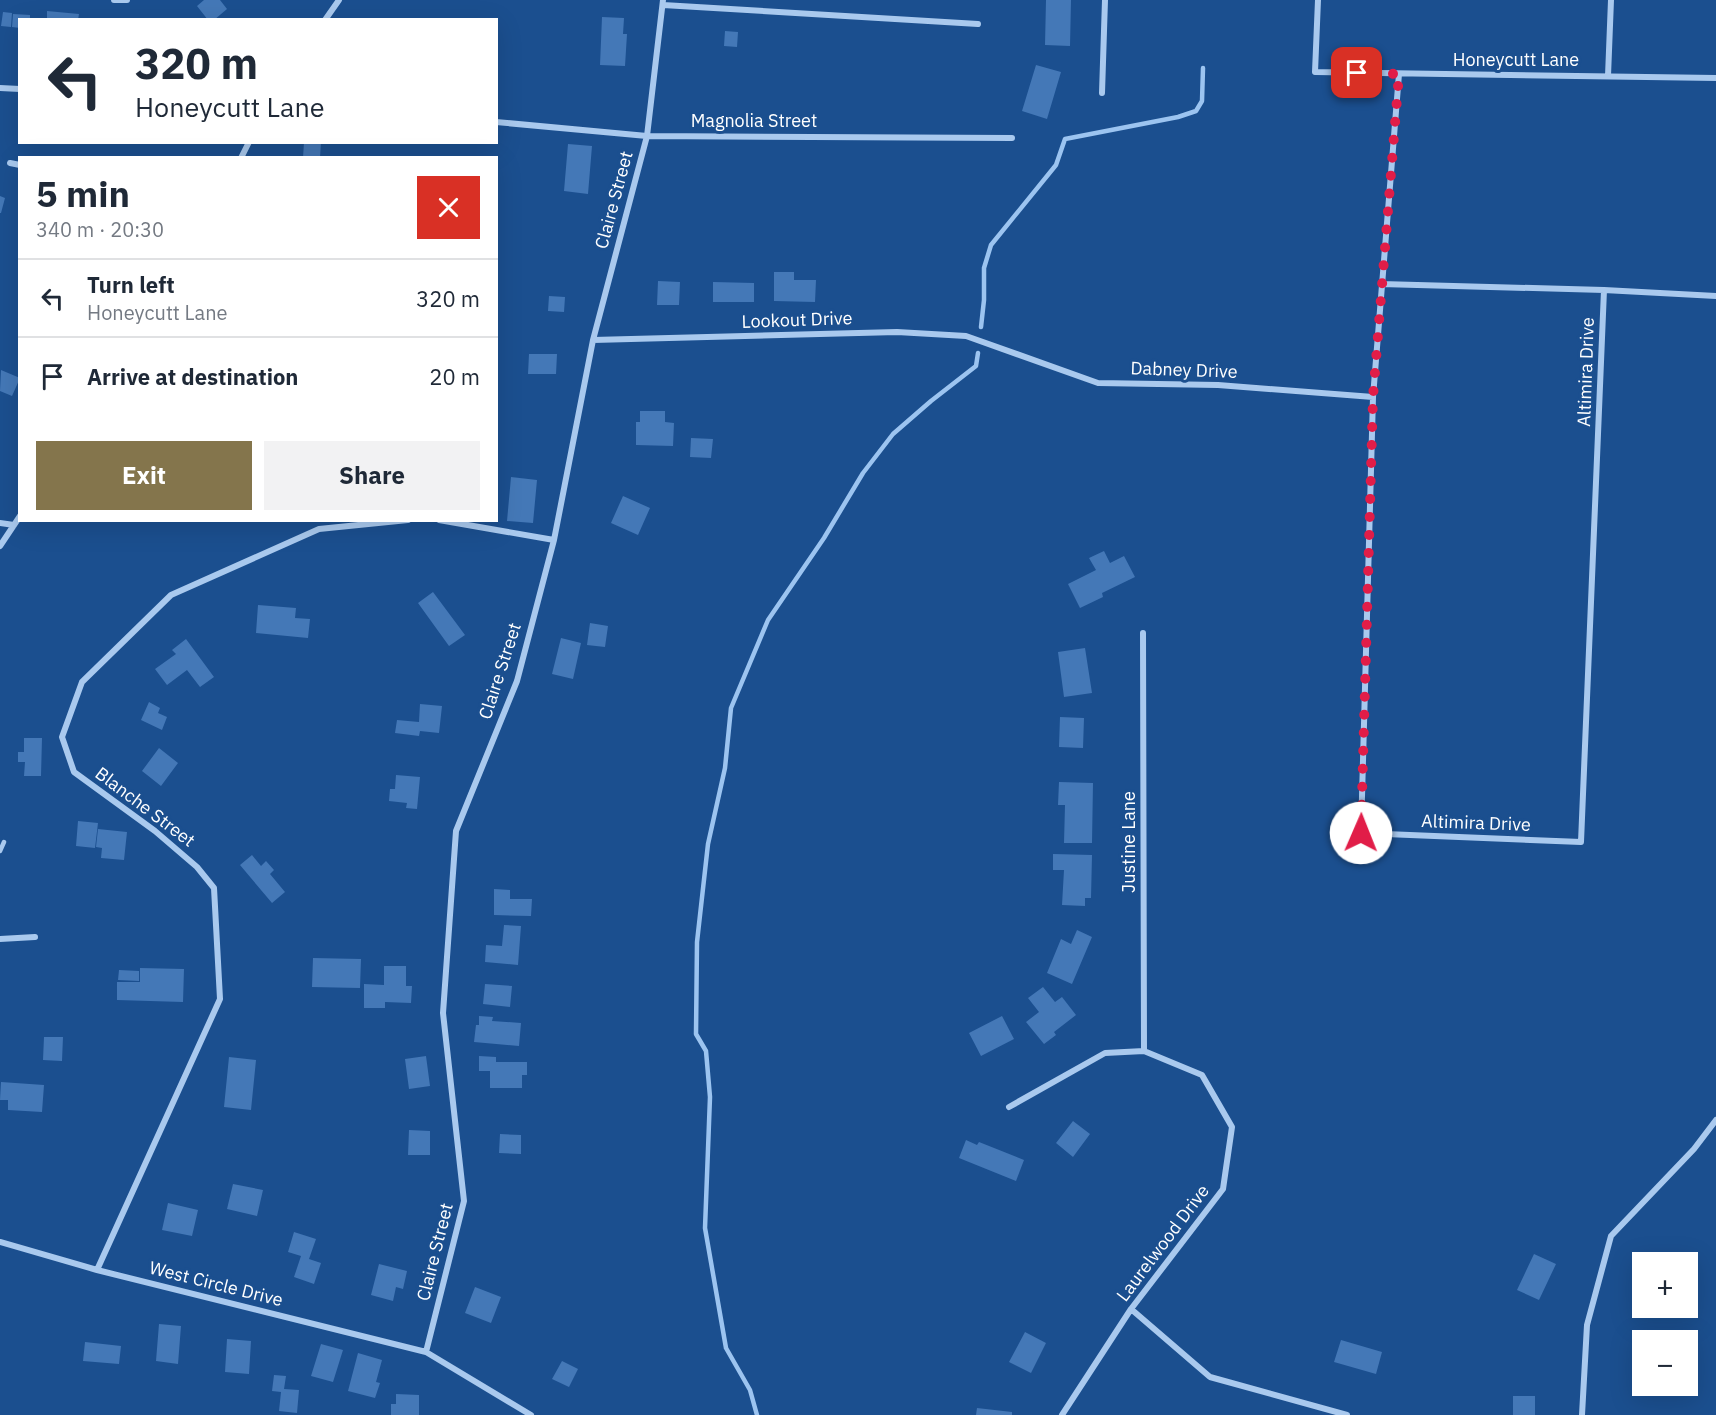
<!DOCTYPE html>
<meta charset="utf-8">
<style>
body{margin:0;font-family:"IBM Plex Sans",sans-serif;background:#f2f2f3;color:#1f2937;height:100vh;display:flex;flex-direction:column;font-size:22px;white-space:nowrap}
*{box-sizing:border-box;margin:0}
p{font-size:20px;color:#747a83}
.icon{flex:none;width:33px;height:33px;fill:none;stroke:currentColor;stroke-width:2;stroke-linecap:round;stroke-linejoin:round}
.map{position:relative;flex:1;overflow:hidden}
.details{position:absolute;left:18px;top:156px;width:480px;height:366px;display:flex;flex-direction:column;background:#fff;border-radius:0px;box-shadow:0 6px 24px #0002}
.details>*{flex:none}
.hud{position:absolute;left:18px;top:18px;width:480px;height:126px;border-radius:0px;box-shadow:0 6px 24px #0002;background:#fff;color:#1f2937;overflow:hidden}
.controls{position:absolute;left:1632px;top:1252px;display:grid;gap:12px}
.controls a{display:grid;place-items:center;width:66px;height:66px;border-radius:0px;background:#fff;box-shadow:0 6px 24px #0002;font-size:30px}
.pin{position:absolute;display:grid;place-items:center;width:51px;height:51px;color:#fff;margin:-26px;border-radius:12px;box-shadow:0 3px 9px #0006}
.me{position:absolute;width:66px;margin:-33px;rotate:1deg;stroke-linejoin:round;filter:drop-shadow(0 0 4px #0008)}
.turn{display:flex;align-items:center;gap:21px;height:126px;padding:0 18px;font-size:27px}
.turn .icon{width:78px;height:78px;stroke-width:2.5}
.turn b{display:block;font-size:42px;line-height:51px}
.round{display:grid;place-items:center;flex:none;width:63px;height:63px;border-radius:0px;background:#f2f2f3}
.summary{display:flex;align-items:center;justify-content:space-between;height:102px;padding:0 18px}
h1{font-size:36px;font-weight:700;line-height:45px}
.action{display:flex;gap:12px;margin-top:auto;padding:12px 18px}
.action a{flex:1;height:69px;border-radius:0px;background:#84754c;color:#fff;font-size:24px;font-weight:700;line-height:69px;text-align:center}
.action a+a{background:#f2f2f3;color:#1f2937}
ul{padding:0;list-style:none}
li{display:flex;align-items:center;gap:18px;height:78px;padding:0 18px;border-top:2px solid #e0e1e3}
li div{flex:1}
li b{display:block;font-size:22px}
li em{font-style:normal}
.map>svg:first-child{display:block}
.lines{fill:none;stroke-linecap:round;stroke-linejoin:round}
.stream{stroke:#9cc4f0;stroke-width:4.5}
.building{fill:#4478b7}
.lane{stroke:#a9c9ee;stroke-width:4.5}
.street{stroke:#a9c9ee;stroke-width:6}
.route{stroke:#e11d48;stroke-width:10;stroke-dasharray:0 18}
.labels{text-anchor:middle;stroke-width:6;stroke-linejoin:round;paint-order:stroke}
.street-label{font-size:18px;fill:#fff;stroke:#1b4f8f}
</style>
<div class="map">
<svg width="1716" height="1415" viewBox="0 0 1716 1415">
<rect width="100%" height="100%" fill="#1b4f8f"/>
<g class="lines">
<path class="stream" d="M981,327L984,300V268L991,245L1056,165L1065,139L1178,117L1196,111L1202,101L1203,68
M757,1415L750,1390L726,1348L705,1228L710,1097L706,1051L696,1034L697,942L708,844L725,768L731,708L768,620L824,538L863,473L893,434L931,401L976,366L978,353"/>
</g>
<path class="building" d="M204,0H220L227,9L214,20H208L197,6Z
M1046,0H1071L1070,46L1045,45Z
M47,11L79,14L78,20H47Z
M3,12L12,13L11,27L1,26Z
M13,14L30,15V20H20V28L12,27Z
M602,17L624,18L623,34H627L625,66L600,65Z
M725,31L738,32L737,47L724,46Z
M1036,65L1061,72L1047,119L1022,111Z
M304,142H321L320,158H303Z
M568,144L592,146L588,194L564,191Z
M0,196L5,198L1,213H0Z
M774,272H794V280H816L815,302L774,301Z
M658,281L680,282L679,305H657Z
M713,282L754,283V302H713Z
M549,296L565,297L564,312L548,311Z
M529,354H557L556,374H528Z
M1,370L20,378L12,396L0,391Z
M640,411H665V422L674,423L673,446L636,445V422H640Z
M691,438L713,439L711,458L690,457Z
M511,477L537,480L533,523L507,521Z
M623,496L650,508L638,535L611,523Z
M1104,551L1110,563L1124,556L1135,577L1102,593L1103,597L1080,608L1068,584L1096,570L1089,558Z
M433,592L465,635L449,646L418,603Z
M258,605L296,608L295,618L310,619L308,638L256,633Z
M590,623L608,626L605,647L587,645Z
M561,638L581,643L573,679L552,674Z
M186,639L214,677L200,687L187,670L167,685L155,669L176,654L172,650Z
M1085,648L1092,693L1064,697L1058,652Z
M149,702L160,708L158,713L167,717L162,730L141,720Z
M420,704L442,706L439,733L420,731L419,736L395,733L397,720L419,722Z
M1060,717L1084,718L1083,748L1059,747Z
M24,738H42L41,776H24L25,762H18V752H24Z
M159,748L178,763L161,786L142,771Z
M396,775L420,777L417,809L406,808L407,803L389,801L390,789H395Z
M1059,782L1093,783L1092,843H1064L1065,805H1058Z
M78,821L98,823L95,848L76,846Z
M98,829L127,832L124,860L101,858L102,848L96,847Z
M1053,854L1092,855L1091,898H1085V906L1062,905L1064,870H1053Z
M252,855L261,866L266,861L274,870L270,874L285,892L272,903L240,865Z
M494,889L510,890V899H532L531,916L494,915Z
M504,925L521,926L518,965L485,962L486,945L502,946Z
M1077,930L1092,937L1072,984L1047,973L1061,939L1071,944Z
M313,958L361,959L360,988L312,987Z
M384,966H406V986H412L411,1003L385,1002V1008H364V984L384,985Z
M140,968L184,969L183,1002L117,1000V982H140Z
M119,970L139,971V981L118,980Z
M485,984L512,986L510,1007L483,1004Z
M1043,987L1055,1002L1062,997L1076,1015L1054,1032L1056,1035L1044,1044L1026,1022L1039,1012L1028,998Z
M479,1016L493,1017L492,1021L521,1023L519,1046L474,1042L476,1025H479Z
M1002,1016L1014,1039L981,1056L969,1033Z
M44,1037H63L62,1061L43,1060Z
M426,1056L430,1086L409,1089L405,1059Z
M479,1056L496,1057V1062H527V1075H522V1088H490V1071H479Z
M229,1057L256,1060L251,1110L224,1107Z
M1,1082L44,1085L42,1112L8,1110V1100H0Z
M1073,1121L1090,1134L1073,1157L1056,1143Z
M409,1130L430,1131V1155H408Z
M500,1134L521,1135V1154L499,1153Z
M966,1140L977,1145L979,1142L1024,1160L1016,1181L959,1158Z
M233,1184L263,1190L257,1216L227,1209Z
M168,1203L198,1210L192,1236L162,1230Z
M294,1232L316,1239L309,1259L321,1263L314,1284L294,1277L301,1256L288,1252Z
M1534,1254L1556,1264L1539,1300L1517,1290Z
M379,1264L407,1271L403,1289L396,1287L393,1301L371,1295Z
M475,1287L501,1297L491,1323L465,1313Z
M159,1324L181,1326L178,1364L156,1361Z
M1025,1332L1046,1343L1031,1373L1009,1362Z
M227,1339L251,1341L249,1374L225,1372Z
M1341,1340L1382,1352L1376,1374L1334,1362Z
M85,1342L121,1346L119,1364L83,1361Z
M321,1344L343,1350L333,1382L311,1376Z
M358,1353L382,1360L376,1382L380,1383L375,1398L348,1391Z
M562,1361L578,1369L569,1387L552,1379Z
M274,1375L286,1376L284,1389L299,1390L297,1413L279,1411L281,1392L272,1391Z
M396,1394L419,1395V1415H391V1404H396Z
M1513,1396H1535V1415H1513Z
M977,1408L1012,1412V1415H976Z"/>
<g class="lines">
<path class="lane" d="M0,851L4,842"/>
<path class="street" d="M114,0H127
M1318,0L1315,72L1716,78
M663,5L978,24
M325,20L339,0
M1399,74L1373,397L1361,833L1581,842L1604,290
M1608,76L1611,0
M0,88L20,89
M1102,93L1105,0
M496,122L647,136L1012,138
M241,158L249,142
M10,163L20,165
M1381,284L1604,290L1716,296
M593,340L897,332L966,336L1098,383L1218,385L1373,397
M439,520L554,540
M0,523L14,525
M0,546L20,516
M1143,633L1144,1051
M0,939L35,937
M1009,1107L1105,1053L1144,1051L1202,1075L1232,1127L1223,1189L1131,1309L1062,1415
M0,1242L97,1270L426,1352L531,1415
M97,1270L220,999L214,888L197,867L155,831L74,772L62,737L82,682L171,595L319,529L408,520
M1131,1309L1210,1377L1347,1415
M426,1352L464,1201L443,1013L456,831L517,681L554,540L593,340L647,136L663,0
M1582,1415L1587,1325L1611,1236L1694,1149L1716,1120"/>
</g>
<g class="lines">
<path class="route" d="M1357,73L1399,74L1373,397L1361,833"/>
</g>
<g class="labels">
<g class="street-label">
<text x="1516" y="66">Honeycutt Lane</text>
<text x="754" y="127">Magnolia Street</text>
<text transform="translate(614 200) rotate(-75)" y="6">Claire Street</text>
<text transform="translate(797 320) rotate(-2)" y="6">Lookout Drive</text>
<text transform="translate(1184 370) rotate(2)" y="6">Dabney Drive</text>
<text transform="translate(1586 372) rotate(-88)" y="6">Altimira Drive</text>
<text transform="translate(500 671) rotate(-72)" y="6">Claire Street</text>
<text transform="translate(145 807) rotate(37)" y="6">Blanche Street</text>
<text transform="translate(1476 823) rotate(2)" y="6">Altimira Drive</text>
<text transform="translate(1129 842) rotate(-90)" y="6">Justine Lane</text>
<text transform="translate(1163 1243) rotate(-53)" y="6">Laurelwood Drive</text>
<text transform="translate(435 1252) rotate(-76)" y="6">Claire Street</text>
<text transform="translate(216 1284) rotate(14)" y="6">West Circle Drive</text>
</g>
</g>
</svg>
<div class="controls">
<a>+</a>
<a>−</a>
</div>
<div class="pin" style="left:1357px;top:73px;background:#d93025"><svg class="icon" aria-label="arrive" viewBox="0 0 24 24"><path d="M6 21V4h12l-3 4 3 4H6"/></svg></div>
<svg class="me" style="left:1361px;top:833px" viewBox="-20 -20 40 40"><circle r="19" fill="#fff"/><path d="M0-13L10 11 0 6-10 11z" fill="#e11d48"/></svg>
<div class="hud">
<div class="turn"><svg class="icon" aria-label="left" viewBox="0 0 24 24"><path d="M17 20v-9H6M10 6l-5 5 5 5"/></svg><div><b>320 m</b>Honeycutt Lane</div></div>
</div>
<section class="details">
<div class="summary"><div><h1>5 min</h1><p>340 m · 20:30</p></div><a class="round" style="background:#d93025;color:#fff"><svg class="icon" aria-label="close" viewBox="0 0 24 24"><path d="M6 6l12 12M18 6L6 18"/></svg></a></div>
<ul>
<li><svg class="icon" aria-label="left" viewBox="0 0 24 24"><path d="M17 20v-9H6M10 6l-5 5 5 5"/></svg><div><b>Turn left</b><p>Honeycutt Lane</p></div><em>320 m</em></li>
<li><svg class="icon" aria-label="arrive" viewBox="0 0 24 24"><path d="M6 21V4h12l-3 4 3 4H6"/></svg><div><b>Arrive at destination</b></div><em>20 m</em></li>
</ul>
<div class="action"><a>Exit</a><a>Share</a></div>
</section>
</div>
